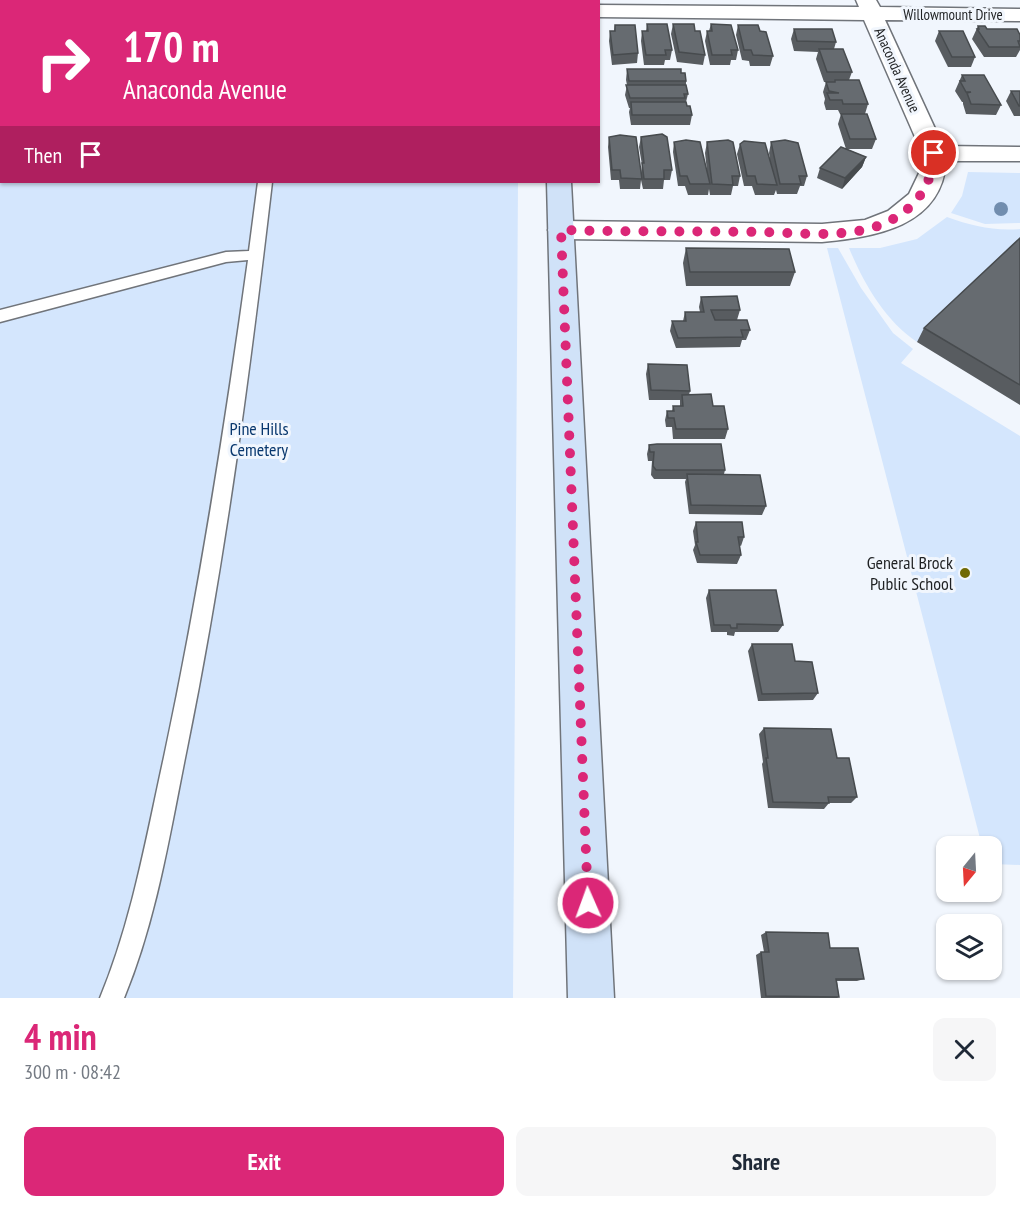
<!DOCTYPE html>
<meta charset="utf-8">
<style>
body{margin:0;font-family:"PT Sans Narrow",sans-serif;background:#f6f6f7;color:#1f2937;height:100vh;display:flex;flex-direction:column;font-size:22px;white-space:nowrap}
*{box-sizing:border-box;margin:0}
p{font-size:20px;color:#747a83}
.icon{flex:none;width:33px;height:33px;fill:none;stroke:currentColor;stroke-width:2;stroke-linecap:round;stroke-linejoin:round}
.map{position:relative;height:998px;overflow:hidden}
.details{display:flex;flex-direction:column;background:#fff;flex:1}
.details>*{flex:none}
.top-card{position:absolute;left:0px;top:0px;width:600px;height:183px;box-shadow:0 2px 4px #0004;background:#db2777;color:#fff;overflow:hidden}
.needle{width:39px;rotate:198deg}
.fabs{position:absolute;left:936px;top:836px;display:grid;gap:12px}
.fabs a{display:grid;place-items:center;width:66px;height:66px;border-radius:12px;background:#fff;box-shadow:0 2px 4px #0004;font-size:30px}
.pin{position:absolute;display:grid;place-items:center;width:51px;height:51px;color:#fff;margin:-26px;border:3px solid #fff;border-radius:50%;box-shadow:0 2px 6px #0007}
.me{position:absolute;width:66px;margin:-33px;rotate:358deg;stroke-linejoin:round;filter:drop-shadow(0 0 4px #0008)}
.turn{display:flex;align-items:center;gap:21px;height:126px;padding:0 24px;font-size:27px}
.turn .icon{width:78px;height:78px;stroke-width:2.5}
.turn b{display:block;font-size:42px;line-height:51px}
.then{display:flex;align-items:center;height:57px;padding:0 24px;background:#0003;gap:12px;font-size:22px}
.round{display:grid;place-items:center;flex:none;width:63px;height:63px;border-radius:12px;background:#f6f6f7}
.headline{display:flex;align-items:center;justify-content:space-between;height:102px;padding:0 24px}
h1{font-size:36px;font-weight:600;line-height:45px;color:#db2777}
.action{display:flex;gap:12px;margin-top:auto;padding:12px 24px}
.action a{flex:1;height:69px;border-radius:12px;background:#db2777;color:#fff;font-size:24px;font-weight:600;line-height:69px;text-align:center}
.action a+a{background:#f6f6f7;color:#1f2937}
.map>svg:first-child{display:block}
.green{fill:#d4e6fd}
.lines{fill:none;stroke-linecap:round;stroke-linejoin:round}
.lane-casing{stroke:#70747a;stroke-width:3}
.street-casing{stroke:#70747a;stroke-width:3}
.secondary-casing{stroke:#70747a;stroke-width:3}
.lane{fill:#fff;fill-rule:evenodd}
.street{fill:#fff;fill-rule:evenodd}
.secondary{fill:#d0e2f8;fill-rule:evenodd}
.tree{fill:#718dae}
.wall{fill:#585c60}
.shaded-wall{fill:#474b4e}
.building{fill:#666b70;stroke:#474b4e;stroke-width:1.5}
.route{stroke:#db2777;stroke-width:10;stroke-dasharray:0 18}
.poi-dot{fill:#706a04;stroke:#f1f6fd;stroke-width:2}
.labels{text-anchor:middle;stroke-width:6;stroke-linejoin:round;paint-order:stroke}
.far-street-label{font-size:15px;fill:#1f2123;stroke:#f1f6fd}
.park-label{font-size:18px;fill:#08376d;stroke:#f1f6fd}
.poi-label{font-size:18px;fill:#1f2123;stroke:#f1f6fd;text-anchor:end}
</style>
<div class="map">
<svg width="1020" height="998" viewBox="0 0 1020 998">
<rect width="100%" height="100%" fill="#f1f6fd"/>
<path class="green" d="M0,0H519L2,2V182H518L513,998H0Z
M968,172L1020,173V223L985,224L951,213L962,196Z
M947,217C972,226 993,231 1020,229V244L917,342C885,321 863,282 849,248H880L917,239Z
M827,248H838L861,288L893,333L913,349L901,363L1020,436V865L992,864V846H982Z"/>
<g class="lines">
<g class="lane-casing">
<path id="lane" d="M287,0H299V2H287Z
M0,75H2V83H0Z
M258,182H272C250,371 225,561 187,748C170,832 157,918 124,998H100C132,921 146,839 164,757C199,593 225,427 248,260L226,262L0,322V310L226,252L249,251Z"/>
</g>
<g class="street-casing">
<path id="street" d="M856,0H876L880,7L1020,9V21L885,20L943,146L1020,147V161H946C942,227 874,237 822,242L561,239L552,236L548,230L552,224L561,221L822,224L865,220L888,211L909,194L921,169L922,153L864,20L598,17V5L859,7Z"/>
</g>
<g class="secondary-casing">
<path id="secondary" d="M545,0H565V2H545Z
M547,182H571L614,998H568Z"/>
</g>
<use href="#lane" class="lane"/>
<use href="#street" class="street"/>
<use href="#secondary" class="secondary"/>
</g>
<circle class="tree" cx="1001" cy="209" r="7"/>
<path class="wall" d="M647,24L672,50L670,60H665L664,65H644L641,41L642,31H646Z
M673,24L695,31L705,55L703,65L677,62L671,34Z
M711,24L738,50L736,60H731L730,65H710L705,41L707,31H709Z
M615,25L638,53L637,63L612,65L609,41L610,31H614Z
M738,25L760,31L773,56L770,66H750L749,61L742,60L736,35Z
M978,26L987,29L1020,35V50L1016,57H984L972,39Z
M794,29L836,42L834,49L852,72L849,80L868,104L865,114L876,139L872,149H847L866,157L862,167L842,189L817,178L820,168L846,149L838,124L841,114H840L838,110H826L824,103L825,99L823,92L826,82H834H824L816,59L818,52L794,51L791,39Z
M939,31L975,57L971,67H948L935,41Z
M627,69L681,73L686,81V85L688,94L686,102L687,106L692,115L690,125H631L629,112L630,108H629L625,95L627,85L626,80Z
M962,75L1001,105L996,115L966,114L963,104V102H962L955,91Z
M1011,91H1020V116H1014L1006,101Z
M609,137L641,173L642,165L639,147L641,137L672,170L670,180H664L663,189H643L641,180L640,189H620L619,180H611L608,147Z
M674,142L707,171L705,153L707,142L740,176L738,186H733L731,195H710L709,189L708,195H688L685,186H678L673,152Z
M771,142L807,176L804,186H800L797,194H777L776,190L774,195H755L752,186H744L737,154L740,144L770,159L769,153Z
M1020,238V405L917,342L924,328Z
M686,248L795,272L790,286H686L683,263Z
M701,297L740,310L737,320L750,330L746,340H742L740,347L676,348L670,331L672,321H683L685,312H700L699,307Z
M648,364L690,391L689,395L713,406L728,429L725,439H673L672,427H666L665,420L667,411H672L673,406H680V400H649L646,374Z
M649,445L725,470L724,474L766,506L762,515L689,514L685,482L686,479H654L651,475L652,461H648L647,454Z
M696,522L744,537L741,546L739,545L741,555L737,564L697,563L693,550L695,545L693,531Z
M709,590L783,625L778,632H735L734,636L727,635V632H711L706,598Z
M752,644L795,661L818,693L813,700L758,701L748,651Z
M764,728L837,758L857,797L851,803H829L824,809L768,808L762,764L763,762L759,734Z
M766,932L830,948L864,979L857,981H837L839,997L837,998H761L756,955L761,952H764L761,935Z"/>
<path class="shaded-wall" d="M866,157L862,167L842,189L845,178Z"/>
<path class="building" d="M647,24H667L672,50H665L666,55H646L642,31H648Z
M673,24H694L695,31H700L705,55L679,52Z
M711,24L731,25L738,50H731L732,55H712L707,31H712Z
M615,25H635L638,53L613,55L610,31H615Z
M738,25H758L760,31L766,32L773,56L753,55L751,50H744Z
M978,26H985L987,29H1017L1020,35V41H1018L1020,47H989L977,29H979Z
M794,29H832L836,42L797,41Z
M939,31H963L975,57H952Z
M819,49H843L852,72H827Z
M627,69H681V73H685L686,81H629Z
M962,75H984L1001,105L971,104L967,93L971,92H966L960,81H965Z
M835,80H859L868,104H843L842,100H830L827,93H839L829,91L826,82H835Z
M626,85H686L688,94H684L685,98H630Z
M1011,91H1020V106H1019Z
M631,102H686L687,106H690L692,115H632Z
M841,114H867L876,139H850Z
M662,134L667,137L672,170H664V179H644L642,163H644L641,137Z
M620,135L636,137L642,179L621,178L620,170H612L609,137Z
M686,140L700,142L710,184H690L687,176H680L674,142Z
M728,140L733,142L740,176H732L733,185L712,184L707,142Z
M785,140L798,143L807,176H799L801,184H780L771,142Z
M744,141L765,143L777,185L757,184L755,176H747L740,144Z
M841,147L866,157L845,178L820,168Z
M1020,238V385L924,328Z
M686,248L789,249L795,272H690Z
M737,296L740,310H711L715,320H747L750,330H741L743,337L678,338L672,321H686L685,312H704L701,297Z
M648,364L687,365L690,391L651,390Z
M711,394L713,406H724L728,429H676L674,418H668L667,411H674L673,406H683L682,395Z
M657,444H721L725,470H656L653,466L654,452H650L649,445Z
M687,474L760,475L766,506L691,505Z
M696,522H742L744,537H738L741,555H700L696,542H698Z
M709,590H776L783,625L737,624V628H731L730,625H714Z
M752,644H792L795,661L812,662L818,693L762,694Z
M764,728L831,729L837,758H849L857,797H828L829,803L773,802L766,758H768Z
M766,932L828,933L830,948H858L864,979H836L839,997L766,996L761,952H769Z"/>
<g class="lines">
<path class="route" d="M588,903L561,230C628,232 695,231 763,232C799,233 851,239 885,223C916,209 932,186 934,153"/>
</g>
<circle class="poi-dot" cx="965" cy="573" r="6"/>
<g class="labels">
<g class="far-street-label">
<text x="953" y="20">Willowmount Drive</text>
<text transform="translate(897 70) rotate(66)" y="5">Anaconda Avenue</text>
</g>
<g class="park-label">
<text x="259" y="435">Pine Hills<tspan x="259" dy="21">Cemetery</tspan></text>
</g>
<g class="poi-label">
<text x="953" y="569">General Brock<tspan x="953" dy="21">Public School</tspan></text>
</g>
</g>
</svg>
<div class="fabs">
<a><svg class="needle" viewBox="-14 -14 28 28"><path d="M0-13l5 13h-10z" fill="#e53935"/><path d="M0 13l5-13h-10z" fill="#747a83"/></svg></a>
<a><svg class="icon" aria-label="layers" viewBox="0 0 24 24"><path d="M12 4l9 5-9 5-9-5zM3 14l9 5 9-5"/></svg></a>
</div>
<div class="pin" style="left:934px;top:153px;background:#d93025"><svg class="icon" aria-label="arrive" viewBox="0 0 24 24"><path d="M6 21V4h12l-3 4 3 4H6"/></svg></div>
<svg class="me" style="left:588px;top:903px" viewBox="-20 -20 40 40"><circle r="17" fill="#db2777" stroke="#fff" stroke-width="3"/><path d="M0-11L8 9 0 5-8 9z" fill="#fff"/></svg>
<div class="top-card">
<div class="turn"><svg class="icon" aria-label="right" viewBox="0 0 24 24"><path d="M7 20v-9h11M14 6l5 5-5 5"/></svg><div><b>170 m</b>Anaconda Avenue</div></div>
<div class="then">Then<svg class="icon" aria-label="arrive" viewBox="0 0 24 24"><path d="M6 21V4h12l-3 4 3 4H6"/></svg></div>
</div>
</div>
<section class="details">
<div class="headline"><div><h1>4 min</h1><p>300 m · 08:42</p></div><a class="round"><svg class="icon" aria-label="close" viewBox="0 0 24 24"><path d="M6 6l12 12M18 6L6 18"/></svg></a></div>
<div class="action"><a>Exit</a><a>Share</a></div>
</section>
